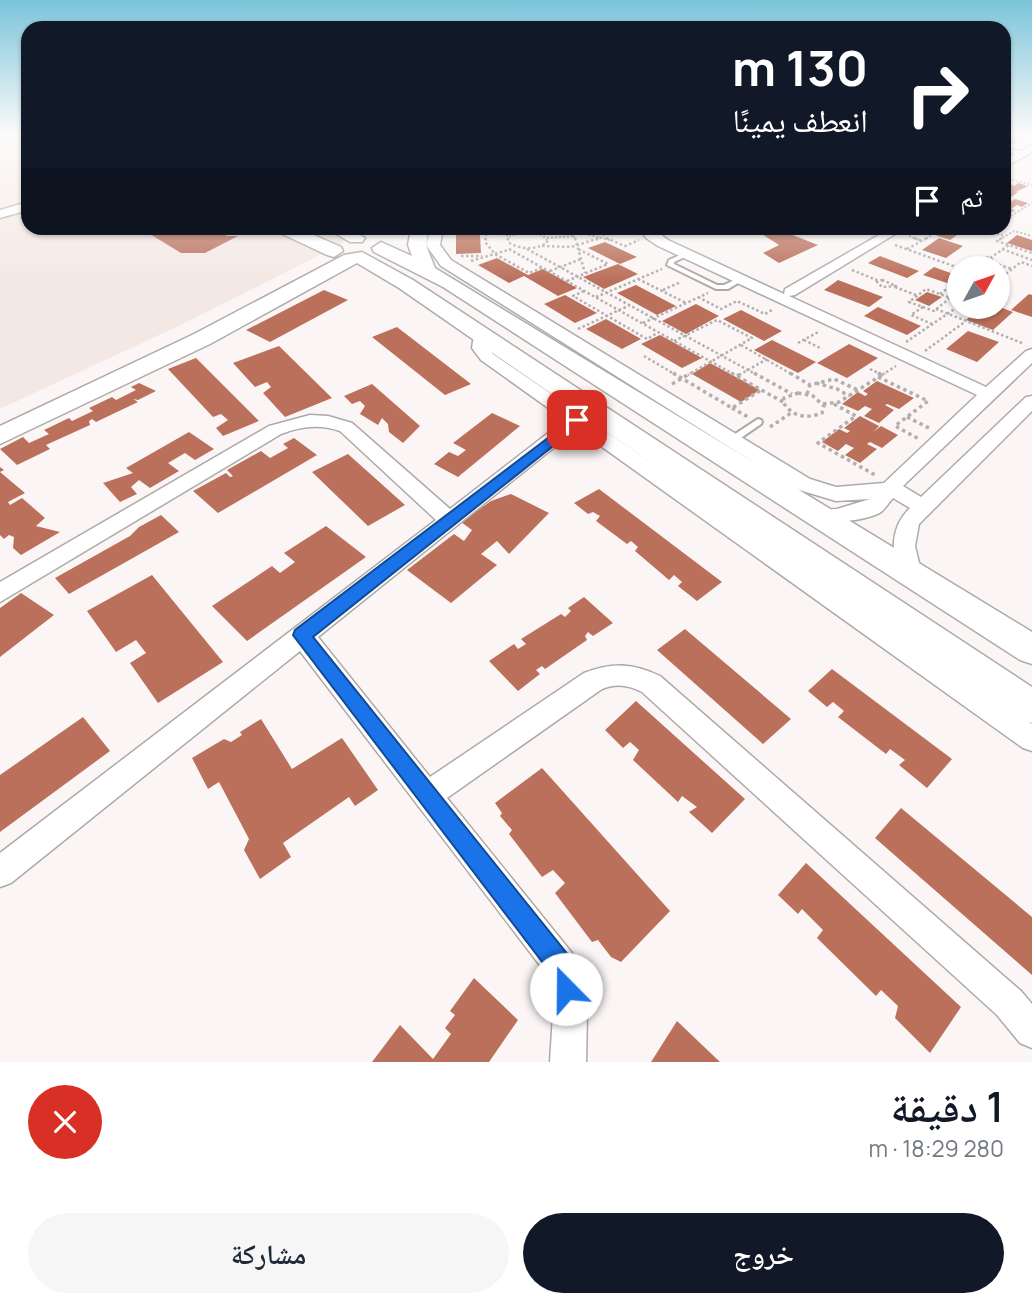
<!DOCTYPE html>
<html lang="ar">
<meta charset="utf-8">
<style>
body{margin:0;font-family:Manrope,"Noto Naskh Arabic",sans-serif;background:#f6f6f7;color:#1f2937;direction:rtl;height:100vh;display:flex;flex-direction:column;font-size:26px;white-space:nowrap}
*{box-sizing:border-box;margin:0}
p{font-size:23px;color:#747a83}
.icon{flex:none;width:38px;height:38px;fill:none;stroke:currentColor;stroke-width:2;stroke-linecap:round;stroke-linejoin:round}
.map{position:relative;height:1062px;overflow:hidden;direction:ltr}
.panel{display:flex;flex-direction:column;background:#fff;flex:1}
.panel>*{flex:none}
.banner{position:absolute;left:21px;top:21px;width:990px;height:214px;border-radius:21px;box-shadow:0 2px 5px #0004;direction:rtl;background:#111827;color:#fff;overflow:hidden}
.needle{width:46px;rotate:50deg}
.tools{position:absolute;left:947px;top:256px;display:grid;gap:14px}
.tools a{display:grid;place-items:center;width:63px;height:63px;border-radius:50%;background:#fff;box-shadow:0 2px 5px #0004;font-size:35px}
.pin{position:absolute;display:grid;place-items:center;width:60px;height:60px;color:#fff;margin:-30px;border-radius:14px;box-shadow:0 4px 10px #0006}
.me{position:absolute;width:77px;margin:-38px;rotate:338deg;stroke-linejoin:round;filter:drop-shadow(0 0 5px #0008)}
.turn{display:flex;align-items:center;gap:24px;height:147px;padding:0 28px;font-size:32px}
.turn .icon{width:91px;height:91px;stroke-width:2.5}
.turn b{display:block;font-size:49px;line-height:60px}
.then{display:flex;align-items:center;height:66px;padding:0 28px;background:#0003;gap:14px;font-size:26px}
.round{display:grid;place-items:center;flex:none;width:74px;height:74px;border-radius:37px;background:#f6f6f7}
.head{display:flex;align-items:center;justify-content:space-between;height:119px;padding:0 28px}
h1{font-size:42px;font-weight:600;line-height:52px;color:#111827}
.primary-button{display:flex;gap:14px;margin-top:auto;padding:14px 28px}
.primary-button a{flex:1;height:80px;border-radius:42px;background:#111827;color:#fff;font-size:28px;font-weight:600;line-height:80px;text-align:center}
.primary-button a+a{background:#f6f6f7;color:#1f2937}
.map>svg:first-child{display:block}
.built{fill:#f4e8e4}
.building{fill:#bb705b}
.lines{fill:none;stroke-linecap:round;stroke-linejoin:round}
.lane-casing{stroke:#aeaaa8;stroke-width:4}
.street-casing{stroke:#aeaaa8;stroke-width:3}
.secondary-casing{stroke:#aeaaa8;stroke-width:3}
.path-far2{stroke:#b3afae;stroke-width:2;stroke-dasharray:2 2;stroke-linecap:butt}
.path-far1{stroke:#b3afae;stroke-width:2.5;stroke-dasharray:2.5 2.5;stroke-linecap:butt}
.path{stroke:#b3afae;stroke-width:3.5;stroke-dasharray:3.5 3.5;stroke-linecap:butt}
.lane{fill:#fff;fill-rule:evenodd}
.street{fill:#fff;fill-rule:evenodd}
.secondary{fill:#fff;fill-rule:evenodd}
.route{fill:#1a73e8;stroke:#114b97;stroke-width:2}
</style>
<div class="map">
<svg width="1032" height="1062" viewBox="0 0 1032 1062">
<rect width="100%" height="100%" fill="#fbf6f5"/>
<path class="built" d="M28,134V228H373L187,322L0,409V135Z"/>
<path class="building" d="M1004,134H1016L1014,135L1028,136L1024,139L1015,138L1020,141L1013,144L1006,142L1008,140L1004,139Z
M1004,180L1014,186L1018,183L1028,186L1016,192H1018L1011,197L1004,196Z
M1004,197L1012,201L1015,199L1028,203L1022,207L1017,205L1011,209L1015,210L1009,214L1004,213Z
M140,228H222L231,232L226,236H238L205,253H181Z
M766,228H775L818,245L779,263L763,253L779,245L757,231Z
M933,228H967L950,240L926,232Z
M456,235H480L481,253L456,254Z
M1017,235L1032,240V251L1007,243Z
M939,238L963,246L946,258L922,250Z
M605,242L637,257L620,264L588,248Z
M880,256L919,271L907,278L868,263Z
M497,258L528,275L543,269L577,288L558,296L524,276L509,283L478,265Z
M618,264L638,274L604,289L583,277Z
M934,267L959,276V287L923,275Z
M838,280L883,297L869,307L824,290Z
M636,285L676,306L657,315L617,293Z
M324,290L348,300L270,342L246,330Z
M927,292L942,297L929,306L915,300Z
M1029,294L1032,295V317L1011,310Z
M565,295L597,313L575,323L544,304Z
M696,304L719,316L686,334L662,321Z
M982,306H997L1013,312L993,330L966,320Z
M878,307L921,326L907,335L864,316Z
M741,310L782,331L764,341L723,319Z
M606,319L641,339L622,349L586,329Z
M397,327L471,384L445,395L372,337Z
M968,331L999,342L977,362L946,349Z
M660,335L702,358L682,368L641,344Z
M772,340L816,362L798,373L754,350Z
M849,344L878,358L847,378L817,363Z
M279,346L332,398L285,417L263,393L271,387L267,382L255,387L233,363Z
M196,358L259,421L223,436L216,428L228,420L221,414L213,417L168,369Z
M710,363L760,390L741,402L692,374Z
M877,381L914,398L899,409L887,404L885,405L894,410L879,423L864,416L872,409L865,406L858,411L842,404L858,392L865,396L868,394L863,391Z
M139,383L156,391L138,400L133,399L138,402L96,422L92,419L89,421L90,425L46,445L50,449L17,465L0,449L23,437L29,443L49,434L44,430L69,418L72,421L93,411L89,408L112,397L116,400L136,390L131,387Z
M372,384L420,426L403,443L389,432L388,424L382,418L378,425L360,414L365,406L360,401L352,404L344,396Z
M492,413L520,426L458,477L434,464L449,452L458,456L466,450L453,443Z
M860,416L879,426L873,432L881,426L898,435L882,448L870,442L867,444L877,449L860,463L845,455L854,448L846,444L838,451L822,442L839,429L847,433L850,431L844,428Z
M189,432L214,449L195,460L185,453L168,463L179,471L150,488L139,480L131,487L137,494L120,502L103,483L133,473L126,468Z
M294,438L317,455L218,513L193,491L226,473L230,477L233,476L227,470L261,451L270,458L288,448L283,444Z
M348,454L405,505L368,526L312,472Z
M0,467L4,470L0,472L25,493L8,502L10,505L22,498L45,518L36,526L60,532L21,555L13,548L14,537L9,535L4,539L0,535Z
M599,489L722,582L697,601L678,586L682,582L674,575L669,580L635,551L638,547L631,541L627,544L596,521L600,516L593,512L588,514L574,503Z
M511,494L549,513L509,554L497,541L481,554L497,565L451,603L407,570L454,534L464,541L472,530L461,522L491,501Z
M161,515L179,532L69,594L55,578L130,536L139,527Z
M326,526L366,557L247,641L212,606L272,566L280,573L295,562L284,553Z
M152,575L223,662L158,703L130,663L146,653L136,640L116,652L87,611Z
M21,593L54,615L0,657V608Z
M584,597L613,623L593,636L588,632L585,636L587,640L545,669L542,666L536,670L540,674L518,691L489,661L514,644L518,649L526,644L521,639L561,614L565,617L571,611L568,608Z
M685,629L791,719L763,744L657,650Z
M832,669L952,759L927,788L899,765L905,760L890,749L886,754L838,717L844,711L833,702L827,707L808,691Z
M636,701L745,799L712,833L689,812L697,807L682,796L678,802L633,760L639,750L630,742L623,748L605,730Z
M83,717L110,751L0,832V775Z
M261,719L292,769L342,738L378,790L355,806L349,797L283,843L291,857L260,879L244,850L249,839L219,782L208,789L192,758L224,739L231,742L242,735L240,732Z
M542,768L670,911L621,962L611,957L598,940L592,942L555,893L565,883L553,870L542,877L509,834L512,830L500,816L502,813L495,803Z
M901,808L1032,917V975L875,838Z
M806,863L961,1007L930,1053L895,1018L898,1006L881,990L876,996L817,938L823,930L802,909L798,914L778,895Z
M474,978L518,1020L489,1062H372L400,1025L433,1059L451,1034L445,1028L455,1015L450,1011Z
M677,1021L720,1062H651Z"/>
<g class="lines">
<g class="lane-casing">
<path id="lane" d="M1004,148L1025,153L1026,154L1023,156L1004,151Z
M687,252L690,254L689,255L674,262V264L717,285H724L741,277L745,279L728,289H716L667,265L669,260Z
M758,419L761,420L762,422L761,424L735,442H729L727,440L729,438Z"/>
</g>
<g class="street-casing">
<path id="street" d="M1032,145V152L1004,168V160Z
M28,202V210L0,218V210Z
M431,228H443L440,245L451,260L810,479L836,487L884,483L977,395L658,246L646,238L640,228H652L668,240L784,294L785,289L891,228H905L795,295L789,296L986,387L1026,351L1032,349V363L903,486L921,497L1026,397L1032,396V411L919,524L915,546L921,571L918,577L910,579L902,577C890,554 890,527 910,508L893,498C889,502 885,509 881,512C867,521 824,525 808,520L805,515L808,510L837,509L870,499L836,501L796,489L441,266L426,245Z
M482,330L490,335L488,348L493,354L1032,724V751L1023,748L577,429L318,637L430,777L584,673C612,662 633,663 660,676L1021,991L1032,1004V1048L1020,1043L997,1015L642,692C629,685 616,683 602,689L447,798L572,953L587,1014L586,1062H550L553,1014L545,972L300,651L11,883L0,887V853L436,520L340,431C320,424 301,426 281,434L0,602V582L269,426L310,415L328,416L352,423L450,509L565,420L481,360L472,348L474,335Z"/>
</g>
<g class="secondary-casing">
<path id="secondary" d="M0,134H19L0,141Z
M275,228H298L341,247L343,251L334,257L327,255L278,232Z
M326,228H348L365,238L362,242H350Z
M411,228H429L426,245L435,268L1032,632V664L1020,660L443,287L374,252L372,248L381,242L412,256L408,245Z
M362,252L413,280L1032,687V723L1019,718L399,288L357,263L210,344L0,444V426L194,334L344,255Z"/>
</g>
<path class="path-far2" d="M1004,178L1032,185
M1011,216L1032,203
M479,228L510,236
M572,228L575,240
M978,228L1005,236
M614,229L632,233
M914,229L932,235L924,240
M573,231L610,240
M507,234L517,228
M909,236L919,240
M547,238L574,236
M485,240L487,230
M508,240V237C522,232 536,227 547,240
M596,240L615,228
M999,240L1014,231L1032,236"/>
<path class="path-far1" d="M486,238L485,242L495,254L529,273L542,268
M508,238V242C521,250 534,250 547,243V238
M575,238L585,273
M606,238L625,246L639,240
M914,238L922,241
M1002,238L997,241L1032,253
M895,245L959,268
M542,246L571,247L600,238
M509,249L735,375
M527,249L757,375
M907,249L927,238
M1002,249L1032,260
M461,256H482
M986,257L992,259L994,263L979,260Z
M990,258L1009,245
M471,261L511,249
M994,263L1012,269
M975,268L983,263
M852,270L879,281
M550,271L581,259
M638,279L686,303
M882,280L896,286L882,287L877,282Z
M998,280L1021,262L1032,266
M567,281L608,264L578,249
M998,283L1011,288
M895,287L916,295
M663,290L681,282
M584,291L573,296L647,339L659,332
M940,294L948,288L959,292
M596,297L662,269
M698,297L721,309L737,301L765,314L774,309
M950,298L934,311L909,302L926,289L959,301
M923,307L911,315L932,324
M936,309L1022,343
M643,323L708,293
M578,329L630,305
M804,340L822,349
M674,341L717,320L752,338L688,375
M906,342L959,306
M798,343L820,331
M741,345L793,375
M925,351L966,321
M644,356L676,375
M870,369L882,375
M739,375L767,359
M882,375L896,366"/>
<path class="path" d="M673,373L732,408L761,390
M731,373L783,402
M754,373L792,394
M790,373L810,385
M878,373L882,375
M737,376L742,373
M878,377L928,401L895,426L919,439
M816,383L837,389L849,396
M672,384L691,373
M798,393L813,396L824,406L822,413C806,419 792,417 783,402L784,398Z
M807,394L810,385L834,379L858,390
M823,404L839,402L885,373
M834,404L856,416L818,443L875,475
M732,408L748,417
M907,417L929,428
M770,427L791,413"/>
<use href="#lane" class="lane"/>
<use href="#street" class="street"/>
<use href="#secondary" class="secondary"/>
</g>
<linearGradient id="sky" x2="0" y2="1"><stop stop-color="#7bc4da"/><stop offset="0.48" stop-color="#fdfbfa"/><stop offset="1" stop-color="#fdfbfa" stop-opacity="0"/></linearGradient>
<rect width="1032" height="282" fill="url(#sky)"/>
<path class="route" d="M577,416L584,420L582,423L313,637L569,956L579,989L575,998L566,1001L557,998L549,971L293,635L295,630Z"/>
</svg>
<div class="tools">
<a><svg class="needle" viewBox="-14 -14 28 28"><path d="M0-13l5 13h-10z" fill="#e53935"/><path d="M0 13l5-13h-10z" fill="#747a83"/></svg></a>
</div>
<div class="pin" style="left:577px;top:420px;background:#d93025"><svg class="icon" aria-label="arrive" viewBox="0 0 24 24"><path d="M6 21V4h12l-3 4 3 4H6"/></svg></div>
<svg class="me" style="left:566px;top:989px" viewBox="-20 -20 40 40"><circle r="19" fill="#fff"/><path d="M0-13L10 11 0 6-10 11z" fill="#1a73e8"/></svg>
<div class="banner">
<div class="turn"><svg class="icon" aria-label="right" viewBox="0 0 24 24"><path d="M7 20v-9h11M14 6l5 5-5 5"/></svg><div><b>130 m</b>انعطف يمينًا</div></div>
<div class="then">ثم<svg class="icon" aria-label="arrive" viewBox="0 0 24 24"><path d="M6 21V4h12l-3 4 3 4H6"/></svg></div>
</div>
</div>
<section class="panel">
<div class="head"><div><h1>1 دقيقة</h1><p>280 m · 18:29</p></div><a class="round" style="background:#d93025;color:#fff"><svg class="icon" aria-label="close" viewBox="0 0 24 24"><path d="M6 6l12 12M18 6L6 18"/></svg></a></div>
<div class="primary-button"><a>خروج</a><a>مشاركة</a></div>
</section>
